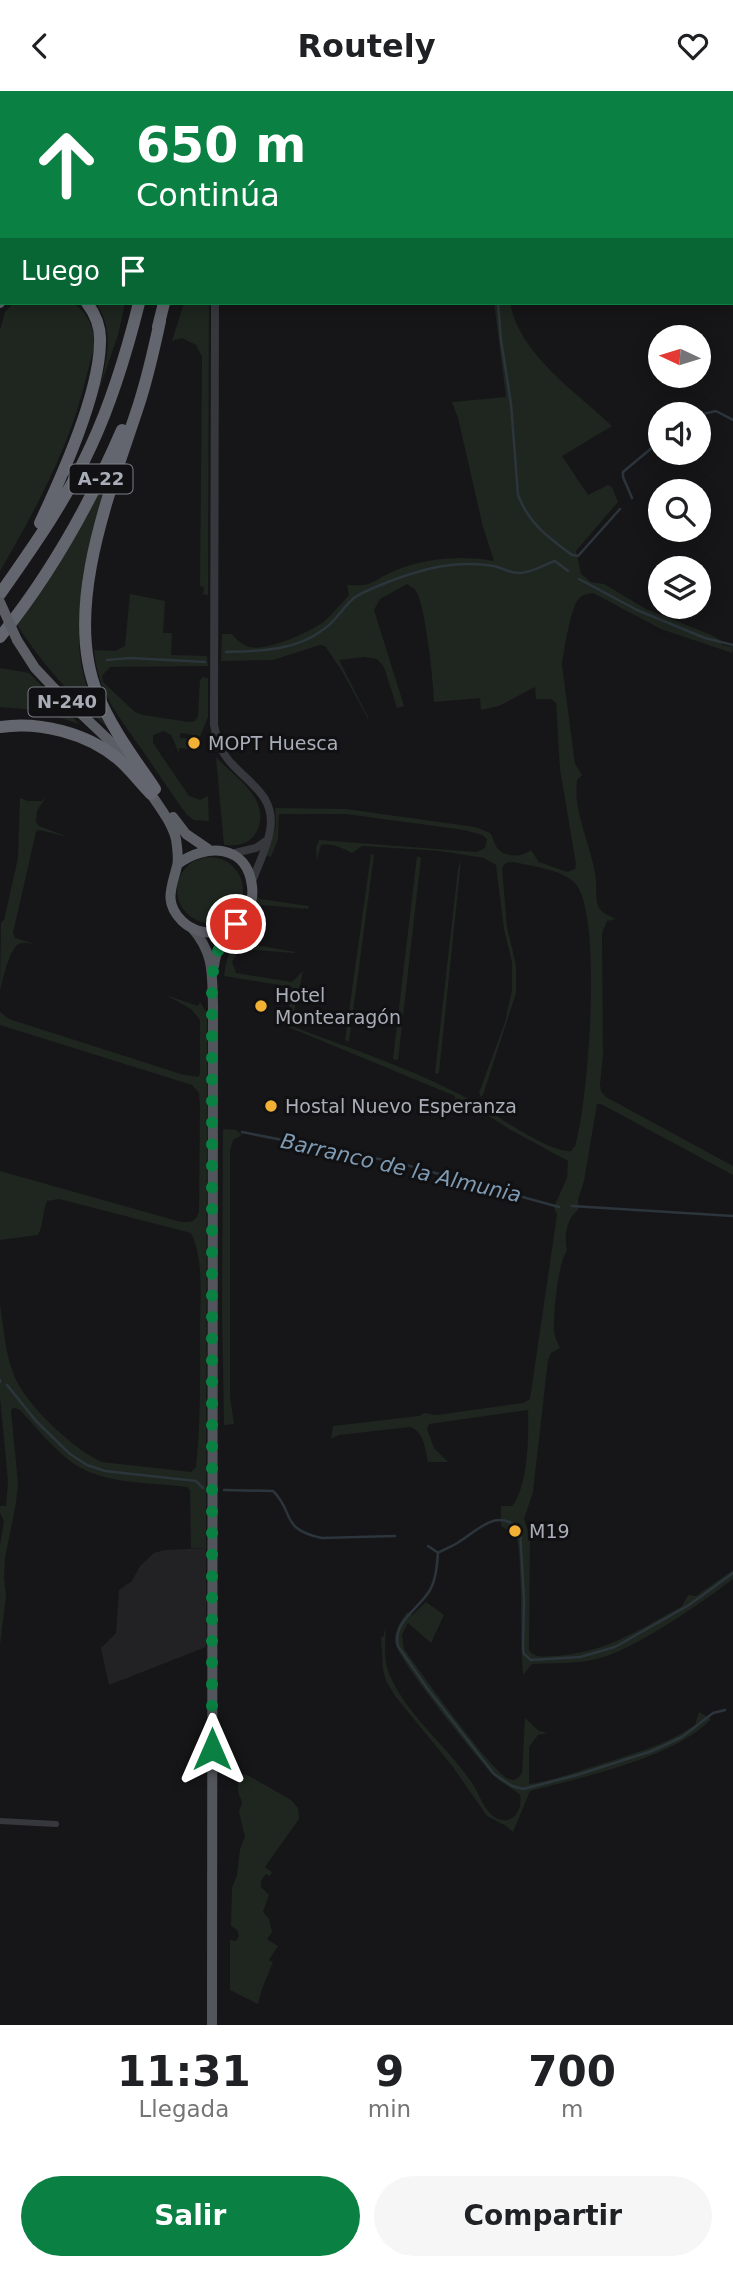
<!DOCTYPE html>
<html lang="es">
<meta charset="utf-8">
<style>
body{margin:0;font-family:"DejaVu Sans",sans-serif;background:#f6f6f6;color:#202124;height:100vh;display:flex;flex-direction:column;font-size:26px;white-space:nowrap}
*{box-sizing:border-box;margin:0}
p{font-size:23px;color:#757577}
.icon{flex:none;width:38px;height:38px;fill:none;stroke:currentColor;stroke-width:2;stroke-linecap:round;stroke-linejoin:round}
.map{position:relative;height:1934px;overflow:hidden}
.side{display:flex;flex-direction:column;background:#fff;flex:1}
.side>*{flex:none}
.hud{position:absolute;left:0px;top:0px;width:733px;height:214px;box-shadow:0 4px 18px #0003;background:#0b8043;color:#fff;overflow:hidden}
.needle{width:46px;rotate:274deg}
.fabs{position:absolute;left:648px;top:234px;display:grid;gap:14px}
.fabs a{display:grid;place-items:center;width:63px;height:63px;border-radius:50%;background:#fff;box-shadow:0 4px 18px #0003;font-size:35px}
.pin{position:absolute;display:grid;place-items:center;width:60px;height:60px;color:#fff;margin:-30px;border:4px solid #fff;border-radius:50%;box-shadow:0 2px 7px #0007}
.me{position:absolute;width:77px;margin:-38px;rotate:0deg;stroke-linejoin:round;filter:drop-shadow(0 0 5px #0008)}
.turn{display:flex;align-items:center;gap:24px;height:147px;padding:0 21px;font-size:32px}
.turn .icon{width:91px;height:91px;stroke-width:2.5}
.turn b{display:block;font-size:49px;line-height:60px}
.then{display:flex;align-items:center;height:66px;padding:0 21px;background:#0003;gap:14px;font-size:26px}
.eta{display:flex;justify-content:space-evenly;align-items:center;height:119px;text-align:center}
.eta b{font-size:42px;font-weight:800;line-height:49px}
.primary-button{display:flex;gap:14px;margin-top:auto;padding:14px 21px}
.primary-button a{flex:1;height:80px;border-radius:42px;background:#0b8043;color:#fff;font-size:28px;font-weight:800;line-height:80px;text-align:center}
.primary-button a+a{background:#f6f6f6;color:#202124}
header{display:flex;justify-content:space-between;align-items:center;height:91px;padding:0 21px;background:#fff;font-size:32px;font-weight:800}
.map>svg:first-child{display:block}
.built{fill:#222225}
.green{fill:#1e261f}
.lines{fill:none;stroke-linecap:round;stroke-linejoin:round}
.stream{stroke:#2c353c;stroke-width:2.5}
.river{stroke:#2c353c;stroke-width:14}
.minor{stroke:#37383d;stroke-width:6}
.tertiary{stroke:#37383d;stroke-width:8}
.primary{stroke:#53555c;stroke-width:10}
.trunk{stroke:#5b5e65;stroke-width:10}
.motorway{stroke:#63666e;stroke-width:12}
.trunk-bridge{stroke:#5b5e65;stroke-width:10}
.route{stroke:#0b8043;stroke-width:12;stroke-dasharray:0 21.6}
.poi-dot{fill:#f2b134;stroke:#111113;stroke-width:2.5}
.labels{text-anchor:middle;stroke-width:6;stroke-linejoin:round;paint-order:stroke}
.shield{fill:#111113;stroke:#7b7e86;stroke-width:2}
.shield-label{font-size:18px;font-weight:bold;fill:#a8adb8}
.poi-label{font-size:19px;fill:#a8adb8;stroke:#111113;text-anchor:start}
.water-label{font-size:21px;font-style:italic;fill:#7f9bb3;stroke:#111113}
</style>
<header><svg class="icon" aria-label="back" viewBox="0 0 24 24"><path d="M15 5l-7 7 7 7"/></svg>Routely<svg class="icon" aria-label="heart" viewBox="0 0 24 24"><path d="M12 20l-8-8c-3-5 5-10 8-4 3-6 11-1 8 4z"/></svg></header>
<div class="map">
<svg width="733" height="1934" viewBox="0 0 733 1934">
<rect width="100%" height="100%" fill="#161618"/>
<path class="built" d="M206,1457V1556L109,1594L101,1557L116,1542L119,1499L132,1490L140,1475L154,1462L165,1459Z"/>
<path class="green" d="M14,212H72C86,219 94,235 94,252C94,262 89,273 87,283C71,354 36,418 0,480V239L5,221Z
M96,212H125L118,244L86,337C98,298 122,249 96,212Z
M184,212H209L208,504L203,503L204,496L200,495L202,266L196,254L182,247L172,250Z
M494,212H510C520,264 575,300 612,335L562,365L588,404L608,394L612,396L618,411L576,460L581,483L591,491L604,493L646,518L709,543L719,548L722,554L733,556L732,562L661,538L593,502C587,503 581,504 578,509C571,516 563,563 562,574L575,673L582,684L577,689C573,721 590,751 595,782C597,792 595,806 598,815C601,822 610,825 616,828L607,830L602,842L603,964L600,994L601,1000L606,1006L733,1075V1084L601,1013H597L584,1090L578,1108V1119C566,1128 564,1146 567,1160C558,1170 553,1226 554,1241C555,1247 558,1252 560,1257L551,1262L548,1269L533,1401L524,1428L530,1446L529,1559C535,1568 545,1565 554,1565C605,1562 639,1539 682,1515L688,1504L696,1505L733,1479V1488C701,1512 636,1558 597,1568C577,1573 553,1572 532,1573L523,1584C520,1549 522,1515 520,1480C519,1468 520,1454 515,1443L501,1435V1415H512C528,1396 529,1344 528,1319L429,1333L427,1338L434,1357L448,1371H428C425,1357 424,1341 410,1336L339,1344L331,1348L333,1335L419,1325L424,1322L437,1324L523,1312L530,1308L557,1124L554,1116L567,1087L568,1070L509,1038L469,1012L459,1010L455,1011V1005L286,935L292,896L224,885L227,868L256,803L260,808L309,815L308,818L261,814C251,824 240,841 249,853L295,861L294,862L240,858L232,871L236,882L292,891L303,880L291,935C360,961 432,984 494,1023C508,1033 556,1063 571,1060L575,1055C588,1014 604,819 574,791C560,778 531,775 513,771L506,772L502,777L507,836L516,874V902L483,1004L481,1006L479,1002L505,931L512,899V871L504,838L496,774L484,767L440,760L362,755L352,762C342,757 333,752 321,754L317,769L316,757L319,749L476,761L485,757L487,748L482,744L464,739L346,723H279L278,748L271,766L267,765L276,735L275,717L346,718L475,736L490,742C494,747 494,754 498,758C506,767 523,766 531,759L539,771L567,781L575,778L576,773L560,678L556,612L551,608H536L535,596L499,615L481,619L480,607L434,611C434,593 425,513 416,500C416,499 408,494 407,493L380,508L374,519L404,615L397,617L384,576L377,568L364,566L339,569L369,628H368L342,580L325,555L320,554L273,569L221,570L222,543H232C236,548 242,554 249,556C266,561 313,540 326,529C334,521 342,512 349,504L347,494C376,496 372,489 394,480C424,467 463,464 494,470L483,436L458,327L452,311L506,306Z
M111,378C97,438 68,522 83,581C87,601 96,619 107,636C72,606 42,573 17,534C53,485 82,432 111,378Z
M130,503L165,510L163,542H172L171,564L207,565L208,575L110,576L102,585L103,591L135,621L143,624L189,631L195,630L198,625L200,589L203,586L208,587V626L199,648L191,647V643L180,642V647L190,648L189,658L179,657V662L171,644L164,640L153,644V652L189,705L200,709L208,705L209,730L194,729L187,724C171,702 156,679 140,656C117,623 98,601 94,559L115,560L125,555Z
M0,577L29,582L79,633L37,619L0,616Z
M216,666C228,679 246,692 255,707C265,723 261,748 241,753C236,755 229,754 224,754Z
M46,706L37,720L36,731L39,735L68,746L39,739L36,741L13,842L15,847L38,854C33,853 26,851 21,852C10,854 3,888 0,899L1,832L4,829L18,767L20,707L28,710H42Z
M371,763L374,764L349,951L345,949Z
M417,765L421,767L398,969L393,968Z
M177 799a33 33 0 1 1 66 0a33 33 0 1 1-66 0Z
M461,770L439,982L437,983L435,982L458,778Z
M166,904L198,915L200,911L207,922L206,1457H191L190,1399L187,1396C150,1391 101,1394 70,1370C52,1356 36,1336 20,1319L14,1317L11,1319L18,1392L16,1412L5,1467L4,1486L6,1505L0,1554V1454L4,1430L0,1422V1415H6L8,1391L0,1306V1214C4,1237 5,1262 14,1284C24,1312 74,1359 102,1371L191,1381L196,1376C201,1329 200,1281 200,1234C200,1206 204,1168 191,1142L71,1111L59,1108L47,1110C42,1121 44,1133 38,1144L0,1149V1080L181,1131C192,1131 196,1131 199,1120L200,1014L199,1002L192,994L0,934V921L9,928L181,983L198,986L200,983V929L191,918Z
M223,1038L236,1039L242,1044L233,1049L230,1060V1306L234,1333L224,1334L222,1219Z
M426,1511L444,1524L431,1552L408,1532L402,1544L404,1558C419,1579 492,1682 509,1688C516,1690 518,1687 522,1682L525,1627L539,1640L548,1642L538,1644L529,1656V1693C552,1690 576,1681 598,1674C632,1663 666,1654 695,1634L699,1621L711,1628C677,1666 580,1687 530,1700L513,1741L506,1735L487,1725L453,1676L395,1605L386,1590L383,1578L381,1546H383L386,1536C385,1554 383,1572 392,1589C411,1628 448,1656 472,1692C480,1703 483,1719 496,1727C512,1735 523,1720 520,1704C513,1697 502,1693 494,1685C478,1668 397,1568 395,1551C394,1540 401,1530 407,1521L412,1524Z
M242,1683L249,1685L291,1709L298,1717L299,1728L265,1776L272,1781L270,1785L266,1783L261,1790V1796L269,1804L263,1821L269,1828L272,1841L267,1848L278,1855L269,1869L273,1871L262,1898L258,1913L230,1899V1849L236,1850L239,1845L237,1839L231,1835L232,1797L237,1784L240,1758L245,1746L239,1721L242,1712L238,1700V1687Z"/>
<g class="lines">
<path class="stream" d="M407,0L409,2
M199,2V0
M0,5L2,6
M498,212L501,249L511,313L518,404C529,433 548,446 572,464L578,465L620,418
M698,324L716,320L733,329
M632,407L623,386V381L660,350
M579,488L637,519L705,547L733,554
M226,561C260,560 296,560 324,538C336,530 343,516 354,507C365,499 400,486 414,482C439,474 468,471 494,475C503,477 509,482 519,482C532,482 543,474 555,470L568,480
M107,569L130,567L205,571
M242,1041L399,1072L559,1116
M572,1115L733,1125
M0,1289V1291
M7,1294L36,1330L70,1363L87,1374L105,1380L196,1390L203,1397
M224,1399L273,1400C295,1421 279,1438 322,1447L395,1445
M428,1455L437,1461
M438,1462C437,1474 436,1488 430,1499C419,1518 392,1531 398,1555L427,1597L494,1683L512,1695L523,1698L577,1684L652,1660L682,1646L713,1622L725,1619
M438,1462C445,1458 453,1455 459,1451C477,1440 498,1415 520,1439L524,1508L523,1558L524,1563L531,1569L580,1566L615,1556L689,1514L733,1482"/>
<path class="river" d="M591,0L594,2
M732,58H733"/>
<path class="minor" d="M0,1730L56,1733"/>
<path class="tertiary" d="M216,2V0
M215,212L214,634C217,649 221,662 232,673C251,694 276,706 270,740C267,757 258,774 252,791
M231,763L256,757L266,750"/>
<path class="primary" d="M192,837C214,862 212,882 213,914L212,1934
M214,875C216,857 224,847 236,834"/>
<path class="trunk" d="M80,2L81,0
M0,130L2,127
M0,176L2,179
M0,212L2,203
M17,549L35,577L52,595L132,671
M147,697C157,713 171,729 176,748C177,755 179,768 177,775C172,796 163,811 182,830C210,857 257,833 252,795C247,753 206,752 178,773
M173,726L186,743L208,758"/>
<path class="motorway" d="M139,2V0
M157,2V0
M183,2V0
M158,236L164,212
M40,432C62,385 99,303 100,252C101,237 96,224 87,212
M0,503C33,456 67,408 91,355C112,310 127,260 139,212
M0,546C51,483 90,413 122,339
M0,636C39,630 87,642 118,668C130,678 140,692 151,703
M155,698C134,667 111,637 97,602C62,515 112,396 139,313C148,285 154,258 160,230"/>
<path class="trunk-bridge" d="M0,511L17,549"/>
</g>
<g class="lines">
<path class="route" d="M212,1658V886C216,861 219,852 236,833"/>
</g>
<g class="poi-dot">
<circle cx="194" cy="652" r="7"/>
<circle cx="261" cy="915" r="7"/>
<circle cx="271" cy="1015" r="7"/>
<circle cx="515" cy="1440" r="7"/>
</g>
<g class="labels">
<g class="shield">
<rect x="69.5" y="373.5" width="63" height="29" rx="5"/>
<rect x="28.5" y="596.5" width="77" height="29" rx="5"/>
</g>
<g class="shield-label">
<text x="101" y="394">A-22</text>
<text x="67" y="617">N-240</text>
</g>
<g class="poi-label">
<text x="208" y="659">MOPT Huesca</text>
<text x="275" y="911">Hotel<tspan x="275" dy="22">Montearagón</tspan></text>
<text x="285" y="1022">Hostal Nuevo Esperanza</text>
<text x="529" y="1447">M19</text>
</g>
<g class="water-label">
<text transform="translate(401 1077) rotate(13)" y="7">Barranco de la Almunia</text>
</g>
</g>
</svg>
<div class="fabs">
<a><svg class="needle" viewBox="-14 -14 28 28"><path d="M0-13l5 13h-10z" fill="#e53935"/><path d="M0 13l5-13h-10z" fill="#757577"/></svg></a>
<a><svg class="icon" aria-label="sound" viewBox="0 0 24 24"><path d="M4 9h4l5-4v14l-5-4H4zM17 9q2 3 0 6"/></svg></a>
<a><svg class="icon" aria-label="search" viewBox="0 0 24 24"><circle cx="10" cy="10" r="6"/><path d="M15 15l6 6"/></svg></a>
<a><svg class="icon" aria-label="layers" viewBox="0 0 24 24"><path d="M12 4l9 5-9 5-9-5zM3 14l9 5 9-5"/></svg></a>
</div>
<div class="pin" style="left:236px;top:833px;background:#d93025"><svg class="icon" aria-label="arrive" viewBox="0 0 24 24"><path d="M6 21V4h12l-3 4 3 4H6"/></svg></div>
<svg class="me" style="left:212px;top:1658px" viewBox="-20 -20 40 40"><path d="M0-17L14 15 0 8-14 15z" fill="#0b8043" stroke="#fff" stroke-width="4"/></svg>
<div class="hud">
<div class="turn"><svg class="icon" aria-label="ahead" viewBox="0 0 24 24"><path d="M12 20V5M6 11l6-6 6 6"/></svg><div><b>650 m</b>Continúa</div></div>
<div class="then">Luego<svg class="icon" aria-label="arrive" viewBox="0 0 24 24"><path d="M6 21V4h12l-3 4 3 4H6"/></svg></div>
</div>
</div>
<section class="side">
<div class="eta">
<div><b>11:31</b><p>Llegada</p></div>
<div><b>9</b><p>min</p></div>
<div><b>700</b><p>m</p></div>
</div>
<div class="primary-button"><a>Salir</a><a>Compartir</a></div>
</section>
